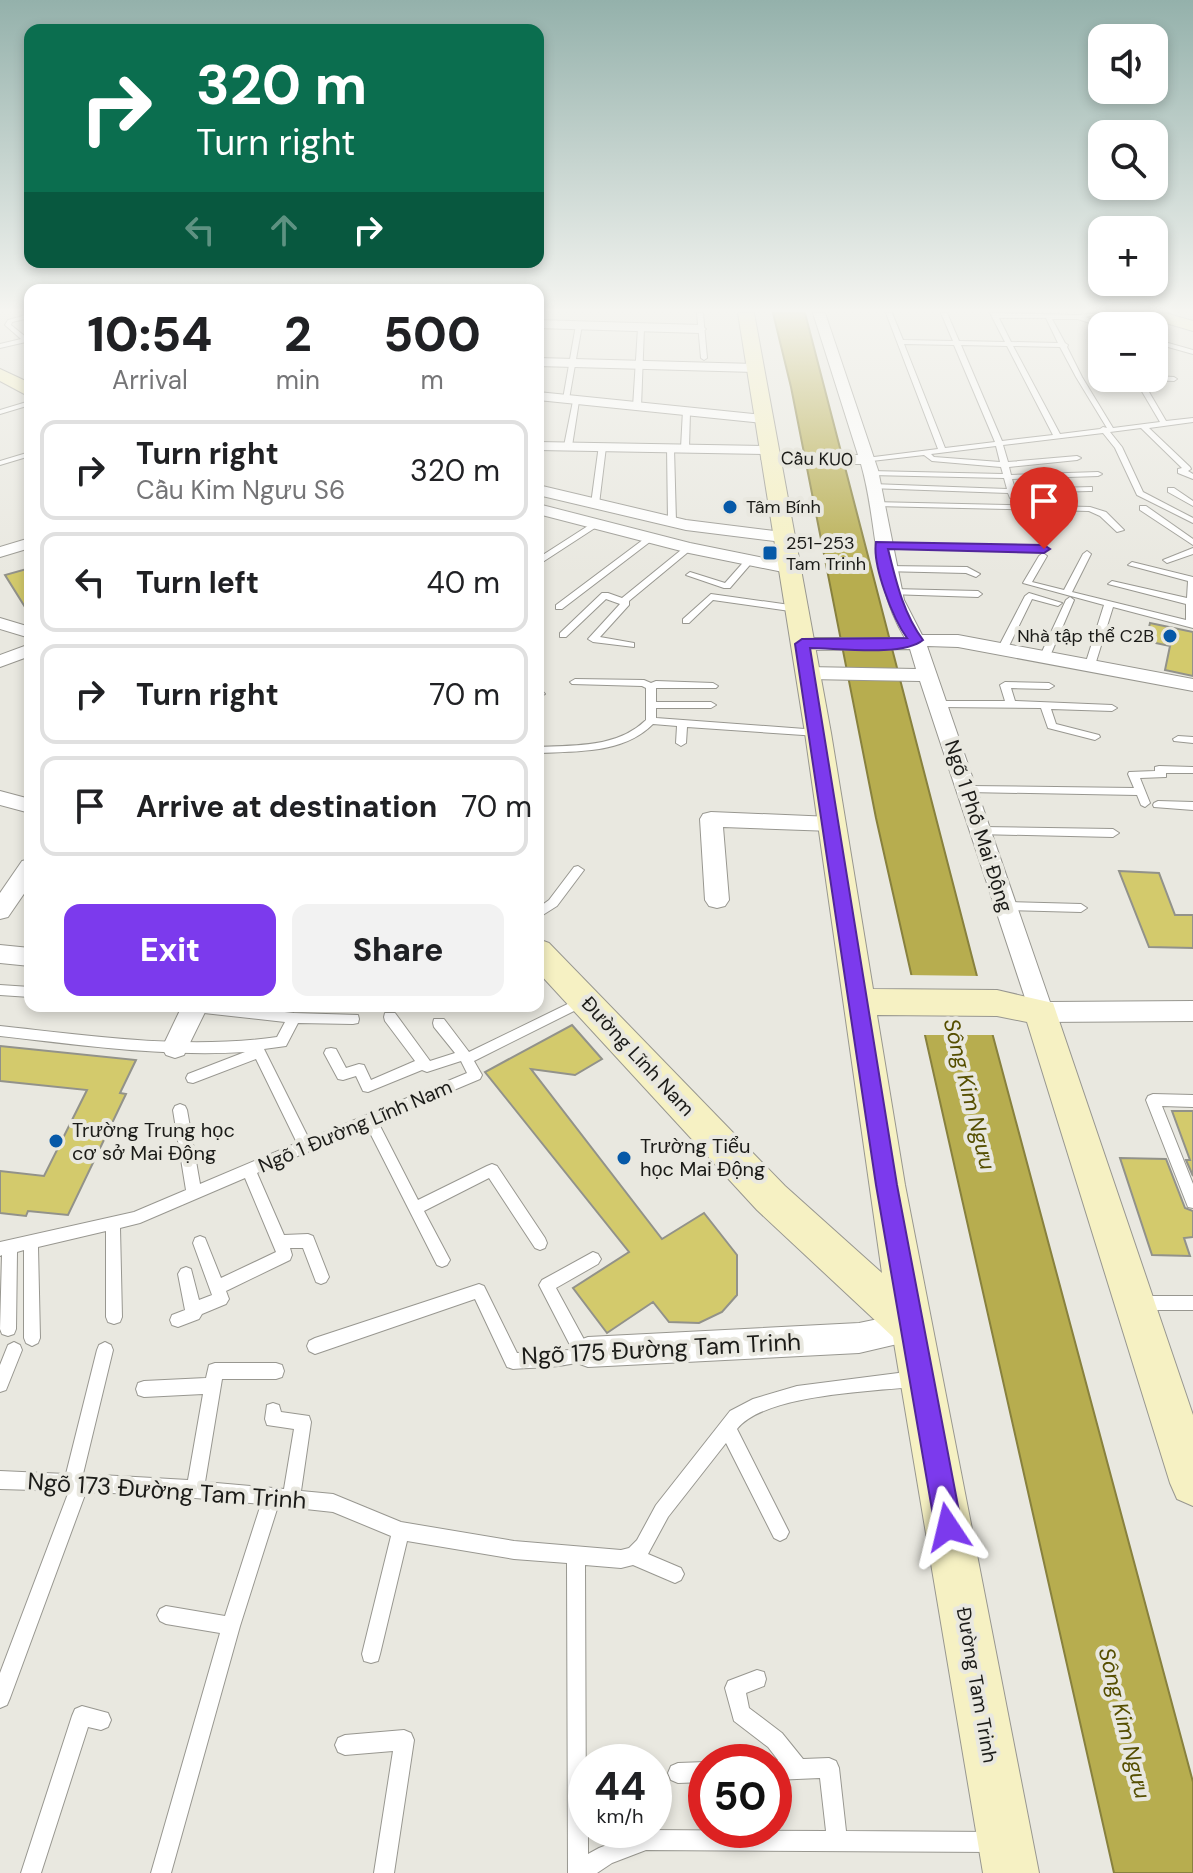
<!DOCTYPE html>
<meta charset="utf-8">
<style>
body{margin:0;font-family:"DM Sans",sans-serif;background:#f2f2f2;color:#202124;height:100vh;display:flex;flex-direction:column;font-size:30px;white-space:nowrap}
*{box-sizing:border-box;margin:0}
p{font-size:26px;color:#757577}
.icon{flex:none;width:44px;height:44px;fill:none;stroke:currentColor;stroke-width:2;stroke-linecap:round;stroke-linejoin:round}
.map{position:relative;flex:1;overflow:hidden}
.side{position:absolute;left:24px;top:284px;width:520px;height:728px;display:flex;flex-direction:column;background:#fff;border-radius:16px;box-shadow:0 4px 12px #0003}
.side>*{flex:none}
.banner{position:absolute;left:24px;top:24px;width:520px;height:244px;border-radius:16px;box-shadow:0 4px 12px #0003;background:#0b6e4f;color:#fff;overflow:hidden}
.controls{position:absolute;left:1088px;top:24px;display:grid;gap:16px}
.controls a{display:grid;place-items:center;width:80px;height:80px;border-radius:16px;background:#fff;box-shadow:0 4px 12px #0003;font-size:40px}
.speed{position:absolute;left:568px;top:1744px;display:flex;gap:16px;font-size:40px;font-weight:700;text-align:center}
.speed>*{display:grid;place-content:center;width:104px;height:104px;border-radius:50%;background:#fff;box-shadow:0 4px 12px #0003;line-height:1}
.speed small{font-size:20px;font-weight:400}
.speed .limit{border:12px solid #d22;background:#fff;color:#111}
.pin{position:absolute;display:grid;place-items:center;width:68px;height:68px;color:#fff;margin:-82px -34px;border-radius:50% 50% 50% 0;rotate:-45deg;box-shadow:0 0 8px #0007}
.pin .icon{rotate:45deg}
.me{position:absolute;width:88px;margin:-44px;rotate:350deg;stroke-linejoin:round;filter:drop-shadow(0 0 6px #0008)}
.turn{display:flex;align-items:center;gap:28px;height:168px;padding:0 40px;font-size:36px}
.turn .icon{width:104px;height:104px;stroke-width:2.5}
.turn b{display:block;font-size:56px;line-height:68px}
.lanes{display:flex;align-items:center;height:76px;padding:0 40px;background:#0003;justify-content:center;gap:40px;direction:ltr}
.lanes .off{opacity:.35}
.eta{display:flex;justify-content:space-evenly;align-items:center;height:136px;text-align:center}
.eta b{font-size:48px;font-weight:800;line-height:56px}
.action{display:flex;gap:16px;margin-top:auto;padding:16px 40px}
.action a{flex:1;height:92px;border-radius:16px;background:#7c3aed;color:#fff;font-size:32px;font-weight:800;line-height:92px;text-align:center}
.action a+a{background:#f2f2f2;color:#202124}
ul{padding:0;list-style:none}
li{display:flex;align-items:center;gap:24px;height:100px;margin:0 16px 12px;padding:0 24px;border:4px solid #e0e0e0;border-radius:16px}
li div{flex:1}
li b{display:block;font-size:30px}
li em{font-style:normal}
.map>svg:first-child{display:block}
.water{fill:#b7ad4f;stroke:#88813e;stroke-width:2}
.pier{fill:#e9e8e0}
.building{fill:#d3ca6c;stroke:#92928a;stroke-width:2}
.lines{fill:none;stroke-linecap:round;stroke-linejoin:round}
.lane-casing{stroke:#989790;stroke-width:2}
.street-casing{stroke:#989790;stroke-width:2}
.secondary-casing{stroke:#989790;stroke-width:2}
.lane{fill:#fff;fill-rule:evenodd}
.street{fill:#fff;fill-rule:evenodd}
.secondary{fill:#f6f1c3;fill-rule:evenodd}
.route{fill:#7c3aed;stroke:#51269a;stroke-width:2}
.poi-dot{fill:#0659a8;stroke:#e9e8e0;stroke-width:3}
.labels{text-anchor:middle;stroke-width:8;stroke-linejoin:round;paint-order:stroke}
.far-street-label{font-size:18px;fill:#1b1b18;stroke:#e9e8e0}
.far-poi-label{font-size:18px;fill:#1b1b18;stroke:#e9e8e0;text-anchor:start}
.street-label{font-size:20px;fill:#1b1b18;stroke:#e9e8e0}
.poi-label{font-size:20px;fill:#1b1b18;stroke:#e9e8e0;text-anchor:start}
.water-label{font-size:22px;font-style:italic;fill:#554e00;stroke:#e9e8e0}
.near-street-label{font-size:24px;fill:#1b1b18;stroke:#e9e8e0}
</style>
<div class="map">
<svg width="1193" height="1873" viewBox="0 0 1193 1873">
<rect width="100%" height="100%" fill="#e9e8e0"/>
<path class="water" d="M773,313H805L979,984L1193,1782V1873H1114L876,818L791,387Z"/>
<path class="pier" d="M906,975L981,976L996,1035H919Z"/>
<path class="building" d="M30,568V615L5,575Z
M1150,623L1193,632V676L1165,670L1170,646L1146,641Z
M1119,871L1159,873L1175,915H1193V948L1149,947Z
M572,1025L602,1059L575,1075L531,1069L662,1239L704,1213L737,1255V1295L722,1312L699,1323L669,1322L653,1302L607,1333L573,1288L629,1252L485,1072Z
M0,1046L136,1060L120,1093L126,1094L68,1215L28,1211L26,1216L0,1213V1171L44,1176L87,1090L0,1081Z
M1172,1111H1193V1176L1186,1160H1190Z
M1120,1158L1166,1159L1185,1208L1193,1211V1237L1184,1238L1190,1256L1152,1255Z"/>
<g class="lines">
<g class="lane-casing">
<path id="lane" d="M697,313H703L707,358L704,360L701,358Z
M886,313H892L903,340L953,341L941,313H947L959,341L1005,342L990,313L1078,315L1101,313L1085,317L1109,326L1102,327L1078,319H1052L1065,343L1068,345L1067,347L1082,377L1113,428L1160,422L1134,378H1154V376L1174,377L1177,379L1174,381L1142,380L1166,421L1193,418V422L1149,428L1190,467L1191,469L1188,471L1193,474V479L1178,473V469L1182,468L1141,428L1110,432L1122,447L1143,492L1193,518V523L1137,495L1115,448L1103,433L1003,445L1008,462L1077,456L1081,458L1077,460L1009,467L1011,475L1098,472L1102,474L1098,476L1012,479L1015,489L1092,487V491H1089L1016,493L1017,496L1013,498H1010L1008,493L869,488L868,486L872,484L1007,489L1004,478L870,475L866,473L870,471L1003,474L1001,467L932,461L924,455L863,462L862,460L866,458L938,449ZM999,318H1046L1058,343L1011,342ZM904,344L954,345L995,442L945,448ZM961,345L1007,346L1053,435L1002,441ZM1013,346L1060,347L1076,377L1107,428L1103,427L1100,429L1060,434ZM996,446L1000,462L934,457L931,454Z
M30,314V318L12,322L11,325L27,338L30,337V341L0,348V344L21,339L5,325L8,320Z
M579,323L582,325L569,399L566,401L563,399L576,325Z
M641,326L644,328L641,407L637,409L633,407L638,328Z
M1154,339L1193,350V354L1154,343Z
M576,399L579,401L572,446L568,448L564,446L573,401Z
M30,401V405L0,414V410Z
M683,410L690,412L689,448L685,450L681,448Z
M599,445L606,447L599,504L595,506L591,504Z
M667,446L674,448L676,522L672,524L668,522Z
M30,452V456L0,465V461Z
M1168,488H1174L1193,501V506L1168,492Z
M872,502L1090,507L1106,512L1124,530L1117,532L1100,516L1089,511L875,506L871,504Z
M1140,506H1146L1193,539V545L1140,510Z
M594,522L601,524L538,565V558Z
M648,536L655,538L562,609H556V605Z
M878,543L1044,546L1048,549L1044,552L881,547H878Z
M686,546L693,548L629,601V605L600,637L634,643V647L593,642L588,639L620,604L606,599L566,637H560V633L602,593H608L622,598Z
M1193,548V554L1167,563L1163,560Z
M1087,551L1091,554L1072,592L1186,620V604L1108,584L1112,581L1187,598L1188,581L1128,565L1132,562L1193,577V628L1113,607L1095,665L1093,667H1087L1085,665L1104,605L1023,583L1039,556L1043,553L1047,556L1032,582L1064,590L1083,554Z
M748,557L755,559L730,588H724L686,575L690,572L725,583Z
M885,566L967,567L980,574L976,577L966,573L882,571L881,569Z
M892,589L978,591L982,594L978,597L889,594L888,592Z
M1029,593L1062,603L1058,606L1032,599L1008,648L1006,650H1000L998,648L1025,596Z
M711,594L797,606L801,609L797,612L713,600L689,623H683V619Z
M1070,597L1074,600L1050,656L1048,658H1042L1040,656L1066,600Z
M575,679L644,680L651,683L656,681L713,683L718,686L716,688H656V702H711L716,705L711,708H656V718L818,730L823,733L818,736L687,727L686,743L681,746L676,743L677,726L653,724C623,754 578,751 538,753V747C576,745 617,748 646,720V688L642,686L572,684L570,682Z
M1005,682L1049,683L1054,686L1049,689L1011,688L1015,701L1112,705L1117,708L1112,711L1051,709L1056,724L1099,735L1100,737L1095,740L1048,728L1041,708L939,707L934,704L939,701H1005L1000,685Z
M538,691L543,692L545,694L538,697Z
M1178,736L1193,737V743L1174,741L1173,739Z
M1159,766L1193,767V773H1166V777L1140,778L1150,803L1145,807L1141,805L1137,795L967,792L962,789L967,786L1134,788L1128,774L1129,772L1155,771V767Z
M1158,801L1193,802V810L1154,807L1153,805L1154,803Z
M981,827L1113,829L1119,833L1113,837L977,834L975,831Z
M578,866L584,870L557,906L538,918V908L549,900L574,867Z
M1005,902L1081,904L1087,908L1081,912L1005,910L999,906Z
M0,985L30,987V997L0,995Z
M584,996L588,998L590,1001L588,1004L474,1061L482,1075L480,1079L378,1122L418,1200L487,1166L492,1164L497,1166L545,1238L547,1243L545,1248L540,1250L535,1248L489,1178L424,1211L450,1260L447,1265L442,1267L437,1265L367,1127L257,1173L284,1235L308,1234L313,1236L329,1277L326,1282L321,1284L316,1282L303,1248H290L292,1255L290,1260L226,1291L229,1299L226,1304L202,1314L199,1319L178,1327L172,1325L170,1320L172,1315L185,1310L178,1274L181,1269L186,1267L191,1269L199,1300L212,1295L193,1243L195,1238L200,1236L205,1238L221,1278L276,1252L245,1178L140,1223L120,1228L122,1317L120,1322L114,1324L108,1322L106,1317V1231L38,1247L40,1338L38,1343L32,1346L26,1343L24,1338V1250L17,1252L16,1329L14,1334L8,1336L2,1334L0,1329L2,1255L0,1256V1242L134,1212L186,1190L173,1110L175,1106L180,1104L185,1106L187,1110L200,1184L297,1143L256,1059L193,1083L188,1082L186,1078L188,1074L245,1052C162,1057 82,1045 0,1036V1026C93,1036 184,1050 277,1037L285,1022L186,1011L182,1009L180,1006H230L294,1013L358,1015L359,1019L358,1023L353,1024L298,1023L286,1046L264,1049L309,1139L467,1073L461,1061L427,1072L422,1070L368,1092L363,1091L356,1076L343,1080L338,1079L324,1053L326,1049L331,1048L336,1049L346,1068L359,1064L364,1065L371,1080L415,1061L385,1021L384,1017L385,1013H395L430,1061L455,1053L434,1027L433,1023L434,1019H444L469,1052Z
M1153,1094L1193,1095V1107L1162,1106L1193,1184V1208L1188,1207L1186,1202L1146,1100L1148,1096Z
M593,1252L598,1254L601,1259L598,1264L556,1288L587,1345L594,1347L596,1352L594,1357C568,1368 541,1367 513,1369L507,1367L475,1299L315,1354L309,1351L307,1346L309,1341L315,1338L479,1284L484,1286L517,1353L570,1350L572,1349L539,1285L542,1280Z
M1140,1296H1193V1310H1140L1135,1308L1132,1303L1135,1298Z
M14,1342L20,1345L22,1350L6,1390L0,1392V1365L8,1345Z
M105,1342L111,1345L113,1350L83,1474L188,1480L203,1394L144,1397L138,1395L136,1389L138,1383L144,1381L206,1378L209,1365L215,1363H276L282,1365L284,1371L282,1377L276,1379H222L205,1482L284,1489L294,1429L267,1425L265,1419L267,1405L273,1403L279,1405L281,1412L309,1416L311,1422L301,1491L333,1494L401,1522L514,1541L621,1550L629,1548L637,1540L656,1505L730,1411L753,1399L797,1386L914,1371L920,1373L922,1379L920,1385L914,1387C872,1391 763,1395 737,1429L786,1526L789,1532L786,1538L780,1541L774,1538L726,1443L668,1517L648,1554L681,1568L684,1574L681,1580L675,1583L633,1565L621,1568L585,1565L586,1830H588V1854L599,1848L645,1830L826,1831L820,1778L774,1780V1762H769L778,1760L768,1747L734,1721L725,1688L728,1681L757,1670L764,1672L766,1679L764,1686L746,1693L749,1708L782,1733L803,1759L829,1758L836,1761L839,1768L846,1831L994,1832L1001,1835L1004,1842L1001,1849L994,1852L646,1850L612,1863L597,1873H568L567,1563L514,1559L407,1541L380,1654L378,1661L371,1663L364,1661L362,1654L391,1536L333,1512L278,1506L240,1626L171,1873H151L220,1633L166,1624L160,1621L157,1615L160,1609L166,1606L225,1616L261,1504L162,1495L86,1492L10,1698L7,1705L0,1708V1673L69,1491L0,1489V1471L66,1474L97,1350L99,1345Z
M82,1706L108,1713L111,1720L108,1727L101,1730L88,1727L41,1873H21L72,1716L75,1709Z
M404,1730L411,1733L414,1740L394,1873H374L393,1751L345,1755L338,1752L335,1745L338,1738L345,1735Z
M706,1762V1782L678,1783L671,1780L668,1773L671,1766L678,1763Z"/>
</g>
<g class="street-casing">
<path id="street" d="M813,313H825L878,470L904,600L922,635H958L1193,679V691L958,647L927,646L1050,1002L1193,1001V1021L1041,1022L1032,1019L920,681L807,679L797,673L807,667L916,669L910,649L802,650L793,644L802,638H905C872,584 878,523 861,464H769L761,459L769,454L858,455Z
M538,320L700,325L706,329L700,333L538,328Z
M538,358L755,364L762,368L755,372L538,366Z
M538,392L763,415L770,419L763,423L538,400Z
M538,442L767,446L774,450L767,454L538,450Z
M538,485L686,520L783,532L791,537L783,542L686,530L538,495Z
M538,504L690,543L788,563L797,568L788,573L689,553L538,514Z
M30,538V548L0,557V547Z
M0,618L30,627V638L0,629Z
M30,644V656L0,667V655Z
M0,791L30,799V813L0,805Z
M711,812L832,817L840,819L843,824L840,829L832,831L723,827L729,900L725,906L717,908L709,906L705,900L700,819L703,814Z
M30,859V885L8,917L0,919V893L22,861Z
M0,945L30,948V966L0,963Z
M182,1006H208L184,1055L175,1058L166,1055L162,1048Z
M912,1312L923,1316L928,1327L923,1338L859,1353L588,1367L577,1363L572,1352L577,1341L588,1337L859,1323Z"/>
</g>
<g class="secondary-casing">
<path id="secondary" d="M738,313H754L831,733L873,989L997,990L1053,1003L1193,1415V1506L1177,1499L1170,1483L1027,1022L997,1016L877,1015L905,1185L1039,1873H983L893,1337L757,1210L538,972V939L549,943L785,1186L882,1273L805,733Z
M1140,313H1165L1193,321V331L1142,316Z
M0,369L30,383V397L0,381Z"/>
</g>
<use href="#lane" class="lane"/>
<use href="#street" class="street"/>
<use href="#secondary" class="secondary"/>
</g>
<linearGradient id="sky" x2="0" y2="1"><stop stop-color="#94b1ab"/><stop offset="0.54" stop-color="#f5f5f1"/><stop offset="1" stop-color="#f5f5f1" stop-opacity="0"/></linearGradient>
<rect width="1193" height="575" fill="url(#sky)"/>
<path class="route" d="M876,542L1044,545L1050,549L1044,553L888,549C896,581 903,613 923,640C903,657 837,648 810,648L897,1185L962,1527L958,1537L948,1541L939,1537L935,1527L876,1185L795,644L802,639L907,638C893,619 872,565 876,542Z"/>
<g class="poi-dot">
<circle cx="730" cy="507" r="8"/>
<rect x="762" y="545" width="16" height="16" rx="4"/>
<circle cx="1170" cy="636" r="8"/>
<circle cx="56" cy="1141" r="8"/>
<circle cx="624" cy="1158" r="8"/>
</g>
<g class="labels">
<g class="far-street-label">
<text transform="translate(817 459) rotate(1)" y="6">Cầu KU0</text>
</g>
<g class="far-poi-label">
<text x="746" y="513">Tâm Bính</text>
<text x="786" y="549">251-253<tspan x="786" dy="21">Tam Trinh</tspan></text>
<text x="1154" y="642" text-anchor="end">Nhà tập thể C2B</text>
</g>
<g class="street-label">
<text transform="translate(979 826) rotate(72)" y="7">Ngõ 1 Phố Mai Động</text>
<text transform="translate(638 1056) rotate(47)" y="7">Đường Lĩnh Nam</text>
<text transform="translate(355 1126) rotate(-23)" y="7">Ngõ 1 Đường Lĩnh Nam</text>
<text transform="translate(977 1685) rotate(80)" y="7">Đường Tam Trinh</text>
</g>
<g class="poi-label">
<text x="72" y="1137">Trường Trung học<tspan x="72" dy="23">cơ sở Mai Động</tspan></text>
<text x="640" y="1153">Trường Tiểu<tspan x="640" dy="23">học Mai Động</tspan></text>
</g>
<g class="water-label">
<text transform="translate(970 1094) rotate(76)" y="8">Sông Kim Ngưu</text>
<text transform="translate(1125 1723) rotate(76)" y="8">Sông Kim Ngưu</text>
</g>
<g class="near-street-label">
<text transform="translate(661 1349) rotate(-3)" y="8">Ngõ 175 Đường Tam Trinh</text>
<text transform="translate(167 1491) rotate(4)" y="8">Ngõ 173 Đường Tam Trinh</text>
</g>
</g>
</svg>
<div class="controls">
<a><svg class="icon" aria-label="sound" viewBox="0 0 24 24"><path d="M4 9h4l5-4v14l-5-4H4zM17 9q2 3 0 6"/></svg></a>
<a><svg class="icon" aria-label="search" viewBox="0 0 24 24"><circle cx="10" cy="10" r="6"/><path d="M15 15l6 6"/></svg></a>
<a>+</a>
<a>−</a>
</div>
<div class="speed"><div>44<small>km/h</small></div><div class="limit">50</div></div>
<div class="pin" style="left:1044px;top:549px;background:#d93025"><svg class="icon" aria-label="arrive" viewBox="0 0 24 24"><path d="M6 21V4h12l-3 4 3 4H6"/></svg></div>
<svg class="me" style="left:948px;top:1527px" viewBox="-20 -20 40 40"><path d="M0-17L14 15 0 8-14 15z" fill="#7c3aed" stroke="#fff" stroke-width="4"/></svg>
<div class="banner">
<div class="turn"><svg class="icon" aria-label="right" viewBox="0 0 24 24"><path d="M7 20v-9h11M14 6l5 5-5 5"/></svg><div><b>320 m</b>Turn right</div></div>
<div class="lanes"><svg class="icon off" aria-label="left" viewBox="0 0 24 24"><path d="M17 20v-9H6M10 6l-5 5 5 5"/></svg><svg class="icon off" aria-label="ahead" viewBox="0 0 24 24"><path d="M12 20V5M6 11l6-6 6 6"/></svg><svg class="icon" aria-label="right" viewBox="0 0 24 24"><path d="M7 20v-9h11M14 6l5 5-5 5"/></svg></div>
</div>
<section class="side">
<div class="eta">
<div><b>10:54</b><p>Arrival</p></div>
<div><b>2</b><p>min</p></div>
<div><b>500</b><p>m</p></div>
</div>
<ul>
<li><svg class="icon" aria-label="right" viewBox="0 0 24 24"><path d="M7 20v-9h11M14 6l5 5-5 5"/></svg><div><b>Turn right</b><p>Cầu Kim Ngưu S6</p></div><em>320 m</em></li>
<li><svg class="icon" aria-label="left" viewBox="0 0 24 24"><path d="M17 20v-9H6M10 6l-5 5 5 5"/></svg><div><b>Turn left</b></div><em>40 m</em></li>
<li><svg class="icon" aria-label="right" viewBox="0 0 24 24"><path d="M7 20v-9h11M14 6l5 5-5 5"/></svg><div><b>Turn right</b></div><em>70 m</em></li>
<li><svg class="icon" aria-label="arrive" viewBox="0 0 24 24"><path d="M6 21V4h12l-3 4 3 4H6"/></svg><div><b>Arrive at destination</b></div><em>70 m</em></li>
</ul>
<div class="action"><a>Exit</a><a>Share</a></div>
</section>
</div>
